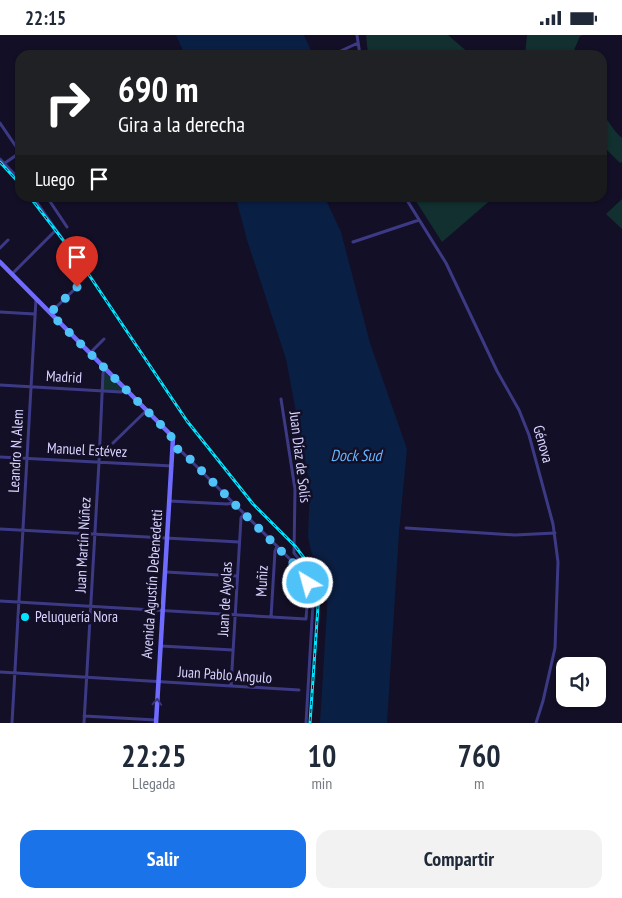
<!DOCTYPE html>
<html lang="es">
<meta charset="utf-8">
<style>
body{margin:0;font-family:"PT Sans Narrow",sans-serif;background:#f2f2f3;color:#1f2937;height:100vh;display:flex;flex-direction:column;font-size:19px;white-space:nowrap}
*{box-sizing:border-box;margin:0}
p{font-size:16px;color:#747a83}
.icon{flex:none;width:28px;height:28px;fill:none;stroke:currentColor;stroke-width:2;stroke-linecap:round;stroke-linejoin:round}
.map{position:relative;height:688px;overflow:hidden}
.details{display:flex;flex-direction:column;background:#fff;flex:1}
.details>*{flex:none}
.banner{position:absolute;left:15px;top:15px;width:592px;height:152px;border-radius:15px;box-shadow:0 1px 4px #0004;background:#202124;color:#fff;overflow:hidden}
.fabs{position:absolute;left:556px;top:622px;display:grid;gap:10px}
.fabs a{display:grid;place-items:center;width:50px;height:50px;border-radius:10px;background:#fff;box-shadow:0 1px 4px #0004;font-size:25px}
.pin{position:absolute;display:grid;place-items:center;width:42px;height:42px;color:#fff;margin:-51px -21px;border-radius:50% 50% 50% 0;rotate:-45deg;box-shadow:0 0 5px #0007}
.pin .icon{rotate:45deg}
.me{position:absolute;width:55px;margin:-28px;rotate:323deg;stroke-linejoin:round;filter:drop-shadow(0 0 4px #0008)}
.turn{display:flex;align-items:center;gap:18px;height:105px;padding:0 20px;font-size:22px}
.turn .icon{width:65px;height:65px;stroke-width:2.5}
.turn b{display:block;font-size:35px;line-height:42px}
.then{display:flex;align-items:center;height:48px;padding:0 20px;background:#0003;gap:10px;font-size:19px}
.eta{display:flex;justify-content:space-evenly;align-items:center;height:85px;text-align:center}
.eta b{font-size:30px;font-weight:800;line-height:35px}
.button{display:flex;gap:10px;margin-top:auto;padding:10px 20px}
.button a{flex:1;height:58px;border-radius:15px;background:#1a73e8;color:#fff;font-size:20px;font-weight:800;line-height:58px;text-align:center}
.button a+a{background:#f2f2f3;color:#1f2937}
.status{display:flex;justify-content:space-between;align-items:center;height:35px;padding:0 25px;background:#fff;direction:ltr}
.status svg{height:14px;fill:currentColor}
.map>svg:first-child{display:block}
.green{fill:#12302f}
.water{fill:#0a1f44}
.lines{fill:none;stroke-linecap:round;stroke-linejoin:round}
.minor{stroke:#3d3a85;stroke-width:3}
.secondary{stroke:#6f6bff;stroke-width:4.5}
.rail-casing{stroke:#00e5ff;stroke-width:3}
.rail{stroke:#130f26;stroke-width:1;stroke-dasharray:4;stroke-linecap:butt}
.oneway{stroke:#38347d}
.route{stroke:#4fc3f7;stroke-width:9;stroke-dasharray:0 16.2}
.poi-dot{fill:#00e5ff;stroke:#130f26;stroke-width:2}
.labels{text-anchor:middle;stroke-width:5;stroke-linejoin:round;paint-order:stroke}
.street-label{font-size:15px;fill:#d9d4ff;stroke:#130f26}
.poi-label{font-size:15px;fill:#d9d4ff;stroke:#130f26;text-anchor:start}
.water-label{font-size:16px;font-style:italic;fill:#62b6ff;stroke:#130f26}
</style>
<div class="status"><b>22:15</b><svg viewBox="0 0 49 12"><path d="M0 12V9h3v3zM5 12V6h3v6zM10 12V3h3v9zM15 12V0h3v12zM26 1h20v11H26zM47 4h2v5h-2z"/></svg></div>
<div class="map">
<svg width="622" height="688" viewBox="0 0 622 688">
<rect width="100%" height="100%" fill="#130f26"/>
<path class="green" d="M366,0H448L471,20H368Z
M527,0H583L580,1L572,20H525Z
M602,79C610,87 614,97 622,103V127L620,128L603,111Z
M414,163H493L442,207Z
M622,164V194L606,179Z
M105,333L126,354L123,356H103V338Z"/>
<path class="water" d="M176,0H304L313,20H185Z
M236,163H325L341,197L370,308L407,414L399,497L387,688H320L328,557L322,556V554H326V551L322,549L316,535V522L312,520L308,502L310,452L286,324L247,205Z"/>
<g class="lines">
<path class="minor" d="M357,0L360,20
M332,20L358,8
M0,88L17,113L20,122
M0,124L20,145
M5,128L18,119
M33,162L64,206
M47,162L67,192
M405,162L446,228L497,336L519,375L529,400L553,489L558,527L555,613L543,666L536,688
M353,207L419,185
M0,213L8,205
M12,239L56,195
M0,277L35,279
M50,278L77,252
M90,318L104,304
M0,350L121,357L126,354
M281,364L295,454L294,518C307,533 312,549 313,568L306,688
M113,408L147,375
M173,412L182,417L308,542
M0,422L172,431
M170,466L227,469L233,468
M406,493L515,500L555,498
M0,494L239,507
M166,537L237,541
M0,566L306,584L309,543
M271,582L275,516L277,511
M161,611L233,615
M0,637L299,655
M231,651L241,483L244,479
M84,681L156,685
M12,688L36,264
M84,688L99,427L103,338L105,333"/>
<path class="secondary" d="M0,227L169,398L173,403L156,688"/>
<g class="rail-casing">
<path id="rail" d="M0,127L20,149
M30,162L83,231L187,386L253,469L295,511L307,527L315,547L318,571L310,688"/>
</g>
<use href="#rail" class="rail"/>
</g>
<defs><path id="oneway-chevron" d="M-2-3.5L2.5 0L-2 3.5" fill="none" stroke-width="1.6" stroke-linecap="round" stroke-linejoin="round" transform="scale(1.25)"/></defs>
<use class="oneway" href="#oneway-chevron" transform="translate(157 667) rotate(-87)"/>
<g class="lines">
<path class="route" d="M77,252L50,278L169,398L173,405V412L182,416L308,543V548"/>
</g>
<circle class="poi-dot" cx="25" cy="582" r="5"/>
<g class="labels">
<g class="street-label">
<text transform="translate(64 342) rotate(3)" y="5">Madrid</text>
<text transform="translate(543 409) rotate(74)" y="5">Génova</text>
<text transform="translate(87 415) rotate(3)" y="5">Manuel Estévez</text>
<text transform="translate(16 416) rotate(-87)" y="5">Leandro N. Alem</text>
<text transform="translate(300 422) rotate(83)" y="5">Juan Díaz de Solís</text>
<text transform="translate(83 510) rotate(-87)" y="5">Juan Martín Núñez</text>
<text transform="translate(262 546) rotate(-87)" y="5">Muñiz</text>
<text transform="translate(152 549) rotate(-86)" y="5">Avenida Agustín Debenedetti</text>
<text transform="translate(225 564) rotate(-87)" y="5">Juan de Ayolas</text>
<text transform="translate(225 640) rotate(4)" y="5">Juan Pablo Angulo</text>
</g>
<g class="poi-label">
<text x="35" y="587">Peluquería Nora</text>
</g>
<g class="water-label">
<text x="356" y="426">Dock Sud</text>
</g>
</g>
</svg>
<div class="fabs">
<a><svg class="icon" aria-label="sound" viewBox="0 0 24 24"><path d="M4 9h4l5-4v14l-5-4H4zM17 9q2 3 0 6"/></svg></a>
</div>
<div class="pin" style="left:77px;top:252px;background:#d93025"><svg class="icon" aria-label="arrive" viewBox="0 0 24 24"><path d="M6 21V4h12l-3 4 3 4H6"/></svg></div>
<svg class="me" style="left:308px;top:548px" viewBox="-20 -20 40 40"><circle r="17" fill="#4fc3f7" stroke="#fff" stroke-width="3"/><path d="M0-11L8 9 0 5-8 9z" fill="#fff"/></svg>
<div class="banner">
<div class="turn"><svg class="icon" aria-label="right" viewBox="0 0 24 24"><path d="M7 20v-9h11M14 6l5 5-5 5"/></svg><div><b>690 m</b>Gira a la derecha</div></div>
<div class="then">Luego<svg class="icon" aria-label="arrive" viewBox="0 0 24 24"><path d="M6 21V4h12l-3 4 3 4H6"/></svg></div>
</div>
</div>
<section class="details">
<div class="eta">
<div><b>22:25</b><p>Llegada</p></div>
<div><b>10</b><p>min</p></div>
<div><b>760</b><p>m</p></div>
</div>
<div class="button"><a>Salir</a><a>Compartir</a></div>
</section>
